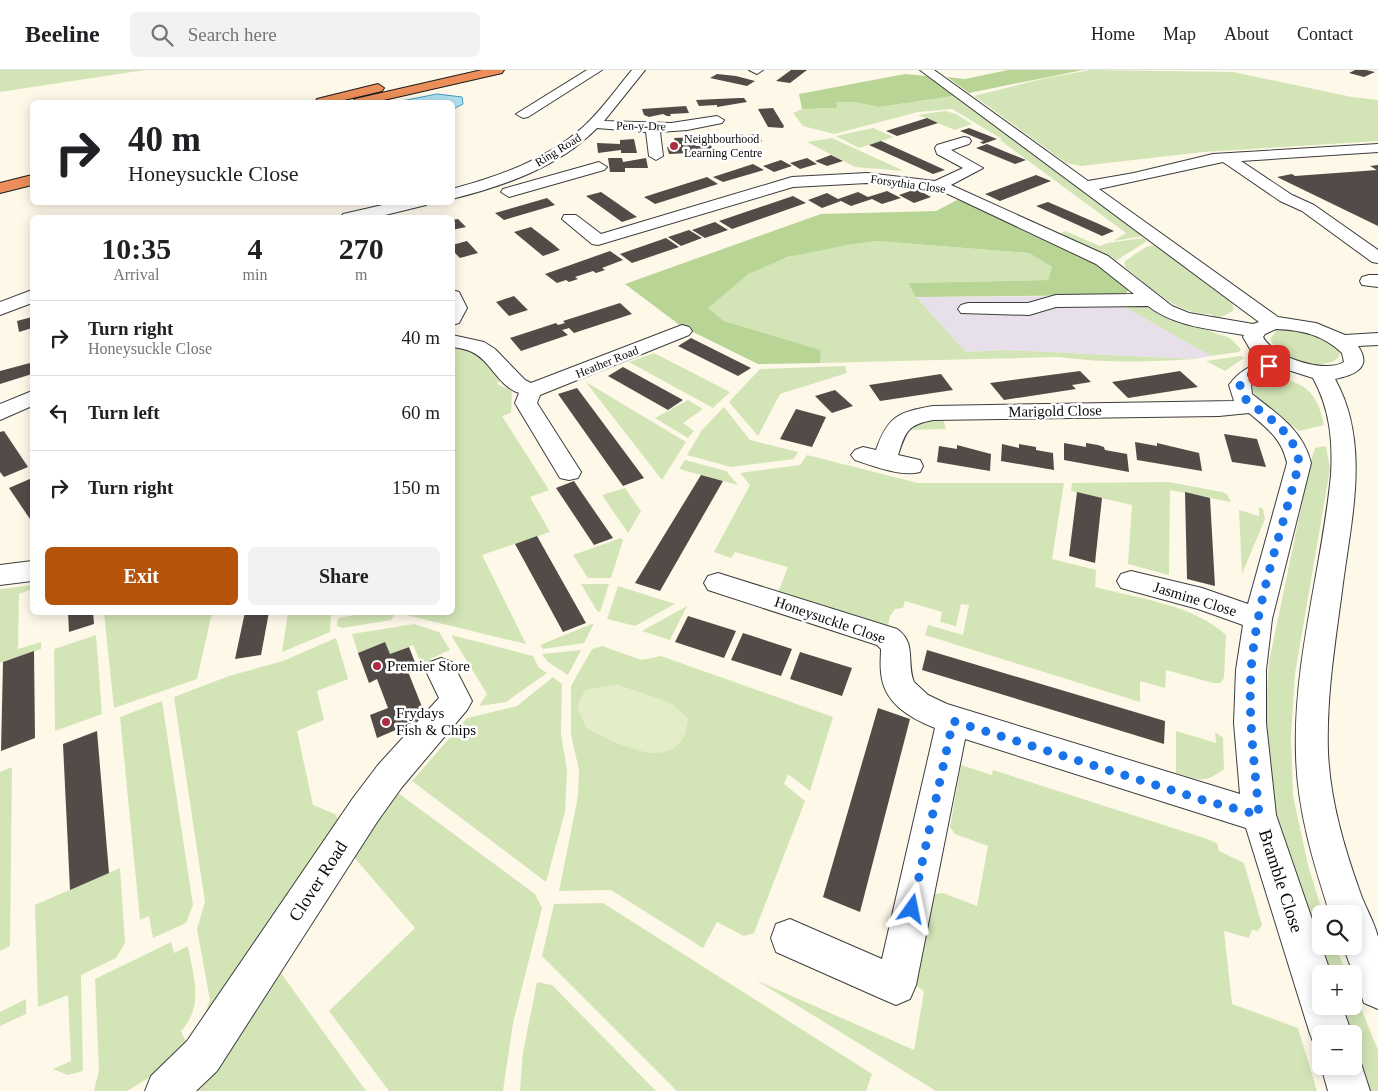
<!DOCTYPE html>
<meta charset="utf-8">
<style>
body{margin:0;font-family:"Times New Roman",serif;background:#f2f2f2;color:#202124;height:100vh;display:flex;flex-direction:column;font-size:19px;white-space:nowrap}
*{box-sizing:border-box;margin:0}
p{font-size:16px;color:#757577}
.icon{flex:none;width:28px;height:28px;fill:none;stroke:currentColor;stroke-width:2;stroke-linecap:round;stroke-linejoin:round}
.map{position:relative;flex:1;overflow:hidden}
.drawer{position:absolute;left:30px;top:145px;width:425px;height:400px;display:flex;flex-direction:column;background:#fff;border-radius:8px;box-shadow:0 2px 12px #0003}
.drawer>*{flex:none}
.banner{position:absolute;left:30px;top:30px;width:425px;height:105px;border-radius:8px;box-shadow:0 2px 12px #0003;background:#fff;color:#202124;overflow:hidden}
.fabs{position:absolute;left:1312px;top:835px;display:grid;gap:10px}
.fabs a{display:grid;place-items:center;width:50px;height:50px;border-radius:8px;background:#fff;box-shadow:0 2px 12px #0003;font-size:25px}
.pin{position:absolute;display:grid;place-items:center;width:42px;height:42px;color:#fff;margin:-21px;border-radius:10px;box-shadow:0 2px 8px #0006}
.me{position:absolute;width:55px;margin:-28px;rotate:12deg;stroke-linejoin:round;filter:drop-shadow(0 0 4px #0008)}
.turn{display:flex;align-items:center;gap:18px;height:105px;padding:0 15px;font-size:22px}
.turn .icon{width:65px;height:65px;stroke-width:2.5}
.turn b{display:block;font-size:35px;line-height:42px}
.eta{display:flex;justify-content:space-evenly;align-items:center;height:85px;text-align:center}
.eta b{font-size:30px;font-weight:600;line-height:35px}
.cta{display:flex;gap:10px;margin-top:auto;padding:10px 15px}
.cta a{flex:1;height:58px;border-radius:8px;background:#b45309;color:#fff;font-size:20px;font-weight:600;line-height:58px;text-align:center}
.cta a+a{background:#f2f2f2;color:#202124}
ul{padding:0;list-style:none}
li{display:flex;align-items:center;gap:15px;height:75px;padding:0 15px;border-top:1px solid #e0e0e0}
li div{flex:1}
li b{display:block;font-size:19px}
li em{font-style:normal}
header{display:flex;align-items:center;gap:30px;box-sizing:border-box;height:70px;padding:0 25px;background:#fff;border-bottom:1px solid #e0e0e0}
header strong{font-size:24px}
nav{display:flex;gap:28px;margin-inline-start:auto;font-size:18px}
.search{width:350px;height:45px;background:#f2f2f2;display:flex;align-items:center;gap:12px;box-sizing:border-box;padding:0 18px;border-radius:8px;color:#757577;font-size:19px}
.map>svg:first-child{display:block}
.industrial{fill:#e7dfe9}
.green{fill:#d3e5b6}
.forest{fill:#b8d596}
.pitch{fill:#e3edc7}
.water{fill:#b1e0f1;stroke:#3d9bc4}
.building{fill:#524b48}
.lines{fill:none;stroke-linecap:round;stroke-linejoin:round}
.minor-casing{stroke:#3d3d3d;stroke-width:2}
.highway-casing{stroke:#1b1b1b;stroke-width:2}
.minor{fill:#fff;fill-rule:evenodd}
.highway{fill:#eb8e5a;fill-rule:evenodd}
.route{stroke:#1a73e8;stroke-width:9;stroke-dasharray:0 16.2}
.poi-dot{fill:#b02c40;stroke:#fff;stroke-width:2}
.labels{text-anchor:middle;stroke-width:5;stroke-linejoin:round;paint-order:stroke}
.far-street-label{font-size:12px;fill:#0a0a0a;stroke:#fff}
.far-poi-label{font-size:12px;fill:#0a0a0a;stroke:#fff;text-anchor:start}
.street-label{font-size:15px;fill:#0a0a0a;stroke:#fff}
.poi-label{font-size:15px;fill:#0a0a0a;stroke:#fff;text-anchor:start}
.near-street-label{font-size:18px;fill:#0a0a0a;stroke:#fff}
</style>
<header>
<strong>Beeline</strong>
<div class="search"><svg class="icon" aria-label="search" viewBox="0 0 24 24"><circle cx="10" cy="10" r="6"/><path d="M15 15l6 6"/></svg>Search here</div>
<nav><a>Home</a><a>Map</a><a>About</a><a>Contact</a></nav>
</header>
<div class="map">
<svg width="1378" height="1021" viewBox="0 0 1378 1021">
<rect width="100%" height="100%" fill="#fef8e9"/>
<path class="industrial" d="M1116,226L1123,236L1211,286L1196,289L1005,280L966,282L916,227Z"/>
<path class="green" d="M0,0H145L0,22Z
M1091,0L1233,2L1352,27L1378,30V71L1203,82L1081,96L1066,93L974,26L1046,8Z
M954,26L974,40L1144,166L1113,171L1126,163L1000,70L1002,69L952,39L918,42L834,64L803,56L793,43L802,39L836,38L835,32H853L879,37Z
M945,41L956,44L972,54L955,60L918,45Z
M873,58L894,67L859,78L836,66Z
M832,68L904,101L855,97L807,72Z
M1065,161L1100,176L1108,173L1143,168L1147,171L1114,192L1059,164Z
M877,171L1029,183L1052,197L1048,210L909,213L916,227L966,282L1005,280L1196,289C1149,292 1104,293 1058,287L820,293L821,280L724,251L708,238C721,227 735,211 749,203C788,183 834,176 877,171Z
M1154,175L1226,227L1232,233L1234,240L1224,246L1215,248L1211,244C1177,245 1152,218 1126,198L1124,193L1125,191L1146,177Z
M1123,236H1142L1209,258V261L1230,268L1241,279L1239,282L1211,286Z
M1283,259C1301,259 1336,266 1340,285C1327,305 1279,288 1270,269L1276,261Z
M453,276C476,277 489,291 500,311L497,314L512,321L511,343L502,346L549,420L530,427L550,462L482,485L526,574L406,545V543L452,542Z
M654,283L730,322L713,338L629,292Z
M1241,286L1244,288L1225,301L1206,291Z
M845,296L847,303L780,324L758,366L729,332L760,299Z
M1270,306C1304,312 1317,320 1324,355L1299,361L1255,327L1251,316L1258,308Z
M586,312L686,372L662,410L595,324Z
M688,330L703,339L683,353L694,361L688,368L655,348Z
M724,337L750,370L798,382L794,389L731,397L687,385L702,360Z
M943,349L946,359L907,360L924,351Z
M1326,376L1330,399L1295,604L1291,667L1293,726L1308,795L1323,844H1321V876H1335L1347,904H1325L1290,801L1273,727L1265,658L1269,592L1311,390L1315,378Z
M807,385L918,413H1064L1052,489L1096,500L1095,517C1137,528 1194,535 1226,565L1224,608L1221,613H1213L1166,600L1165,618L1140,611V632L925,565L928,555L963,565L969,535L961,534L956,556L940,552L942,542L905,531L903,538L895,539L890,546L888,555L778,522L788,497L735,482L731,488L714,482L750,415L740,403L800,395Z
M685,390L726,401L738,415L679,399Z
M1169,412L1222,422L1227,424L1231,432L1170,420L1169,505L1128,494L1132,435L1071,421L1072,413Z
M625,418L641,441L628,463L602,425Z
M1259,437L1263,439L1265,449L1242,504L1239,440L1259,446Z
M621,468L623,470L611,508H588L573,485Z
M581,514H609L600,542L597,541Z
M32,515V519L19,524L18,579L41,572V579L0,593V519Z
M618,516L675,534L635,556L607,549Z
M687,536L670,570L642,561Z
M373,542L395,543L391,550L342,558L337,556L338,548Z
M104,543H212L197,609L114,638Z
M288,543H331L330,562L282,582Z
M594,553L584,573L543,579L540,575Z
M414,554L439,562L450,580L430,589L434,596L426,604L413,575L390,584L385,572L358,583L352,564Z
M96,565L102,644L55,661L54,579Z
M451,565L533,586L539,598L547,603L506,632L479,636L487,624Z
M336,568L348,609L317,621L324,650L297,661L313,735L335,744L339,751L201,955L210,930L197,859L205,832L174,627L229,606L283,591Z
M602,576L642,590L661,586L833,647L810,721L788,704L784,714L805,731L754,863L744,866L717,852L703,878L611,820L559,821L578,726L579,700L571,665V616L592,579Z
M581,580L568,605L548,592L542,584Z
M553,607L562,614L561,664L567,700L565,742L546,812L412,711L467,648L517,636Z
M162,631L193,835L186,853L153,868L149,846L140,850L120,647Z
M1176,661L1216,673L1215,662L1223,668L1224,699C1205,714 1198,710 1176,703Z
M961,695L992,705L993,700L1204,768L1217,773L1219,781L1244,793L1262,855L1258,861L1252,860L1249,868L1224,861L1232,934L1298,958L1317,1021H936L756,910L914,980L924,922L916,915L934,824L943,823L977,836L988,776L955,764L950,757Z
M12,697L10,876L0,881V702Z
M394,720L535,824L542,838L513,953L503,1021H389L329,941L415,858L353,786Z
M120,798L125,873L116,888L81,905L83,1001L68,1005L53,999L71,991L68,925L38,937L35,835Z
M603,833L872,1004L866,1021H677L542,886L554,834Z
M171,872L174,883L188,876C193,907 205,935 181,961L188,976L163,999L127,1021H94L99,1000L95,909Z
M278,899L366,1021H191Z
M537,912L552,915L656,1021H520L523,982Z
M1354,921L1378,980V1021H1368L1354,982V964H1347L1337,936H1354Z
M26,929V944L0,956V942Z"/>
<path class="forest" d="M1008,0H1083L969,23L947,7L965,9Z
M905,4L927,6L954,26L879,37L853,32H836L837,38L802,39L799,24Z
M957,130L972,134L1083,186L1102,197L1128,220L1125,225L916,227L908,213L1048,210L1052,197L1029,183L877,171L847,175L788,187L748,204L708,238L724,251L821,280L820,293L758,294L681,256L625,214L821,144L936,141Z"/>
<path class="pitch" d="M616,614L671,633L688,648C687,654 686,662 684,667C664,702 611,670 586,658L577,637L585,620Z"/>
<path class="water" d="M437,24L462,27L463,34L453,39L452,32H396Z"/>
<path class="building" d="M791,0H807L790,13L776,11Z
M1355,0H1366L1375,2L1364,7L1349,3Z
M717,4L736,6L755,11L747,16L710,8Z
M739,28H744L747,32L717,37V35L699,36L696,30Z
M686,36L689,43L670,44L671,46H667L663,44L649,47L644,45L642,39Z
M773,38L784,56L783,58L768,57L758,39Z
M927,48L938,53L897,66L886,61Z
M969,58L987,65L997,69L983,74L980,72L984,71L960,61Z
M732,64L745,65L748,72L715,74L713,67L733,66Z
M759,64L762,72H750L747,65Z
M697,67L699,73H695L696,76L711,75L714,82L669,84L667,77H681V74H676L674,68Z
M634,69L637,83H621V80L598,83L597,73L620,74V70Z
M881,71L892,76L945,100L933,104L869,75Z
M987,74L1006,82L1026,90L1015,94L976,78Z
M831,85L843,91L827,96L815,91Z
M608,88H622L623,92L646,88L648,98H625V102H610Z
M807,88L817,94L800,99L790,93Z
M781,90L792,96L774,102L763,96Z
M753,94L764,100L723,112L713,107Z
M1378,95V156L1277,107L1292,104L1295,106L1377,100L1370,96Z
M1036,105L1051,111L1000,131L985,124Z
M707,107L718,114L655,134L644,127Z
M916,119L931,127L914,133L899,125Z
M887,121L901,128L882,134L872,129L851,136L841,131L822,138L808,130L827,123L838,129L858,122L868,127Z
M601,122L614,131L637,147L622,152L586,126Z
M793,126L806,133L732,159L719,151Z
M547,128L555,135L504,150L495,143Z
M1048,132L1099,154L1114,161L1102,166L1036,136Z
M458,149L466,157L452,160V150Z
M715,152L728,160L705,168L692,160Z
M531,157L553,174L560,180L543,186L514,162Z
M689,160L702,168L681,176L668,167Z
M666,168L679,177L632,193L620,184Z
M467,171L478,183L460,188L452,180V175Z
M610,181L623,190L602,198L605,200L596,203L593,201L575,207L578,209L569,212L566,210L557,213L545,204Z
M514,226L528,240L509,246L496,232Z
M620,233L632,244L574,263L569,258L566,259L562,260L568,265L521,281L510,268L556,253L558,255L565,253L563,251Z
M32,247V258L19,262L17,251Z
M691,268L751,298L738,306L678,276Z
M30,293L32,304L0,314V301Z
M623,297L683,330L668,340L608,306Z
M1080,301L1091,312L1072,315L1076,319L1004,330L990,313Z
M1180,301L1198,317L1128,328L1112,312Z
M941,304L953,320L880,331L869,315Z
M577,318L592,338L644,408L623,416L558,324Z
M835,320L853,336L832,343L815,326Z
M796,339L826,347L812,377L780,369Z
M4,361L28,397L4,407L0,402V362Z
M1224,364L1257,369L1266,397L1232,392Z
M1135,372L1157,376V373L1199,383L1202,401L1137,390Z
M1064,373L1086,377V373L1098,375L1104,377L1105,380L1127,384L1129,402L1064,390Z
M1002,374L1019,378V374L1036,377V380L1053,383L1054,400L1001,391Z
M957,375L991,384L990,401L937,392L939,376L957,379Z
M701,405L723,411L660,521L635,513Z
M32,408V452L9,418Z
M574,411L580,420L613,468L594,475L556,418Z
M1077,422L1102,428L1095,493L1069,486Z
M1185,422L1210,428L1215,516L1187,509Z
M537,466L573,530L586,553L563,562L515,474Z
M68,542H93L94,554L69,562Z
M245,542H269L261,585L235,589Z
M688,546L736,561L724,588L675,572Z
M743,563L792,579L781,606L731,590Z
M385,572L390,584L409,577L416,595L407,599L426,647L377,668L370,645L388,638L377,609L369,613L358,583Z
M927,580L1165,651L1164,674L922,600Z
M34,581L35,668L1,681L3,592Z
M800,582L852,598L842,626L790,609Z
M878,638L910,649L860,842L823,827Z
M97,661L109,803L70,820L63,674Z"/>
<g class="lines">
<g class="minor-casing">
<path id="minor" d="M587,0H602L528,47L523,48L516,44Z
M632,0H645L604,51L671,53L717,46L724,50L722,53L687,60L660,62L663,86L656,90L649,86L646,62L597,58C559,97 504,116 452,129V119C499,106 546,90 582,58C601,41 616,19 632,0Z
M749,0H763L757,4Z
M920,0H934L1088,111L1134,103L1213,84L1378,74V82L1241,91L1292,125L1314,135L1378,180V193L1372,192L1302,141L1280,131L1223,92L1099,119L1278,247L1316,253L1345,265L1378,263V275L1358,276C1373,298 1354,305 1335,309C1370,372 1352,445 1343,513C1336,568 1326,625 1328,682C1330,730 1344,777 1360,822C1365,837 1374,851 1378,867C1378,885 1378,919 1378,939L1364,933L1343,876H1354V844H1330C1313,792 1297,739 1296,684C1293,591 1322,498 1331,405C1333,371 1330,339 1313,308L1282,298L1256,310L1251,315L1252,324C1277,344 1303,360 1311,393L1272,549L1266,600V653L1276,745L1331,904H1321V936H1342L1352,964H1321V981L1316,979L1310,964L1246,758L965,669L916,915L910,929L896,935L882,929L776,882L771,868L776,854L790,849L882,889L935,658C910,648 883,633 881,602C880,594 881,586 881,579L877,575L708,520L704,513L708,506L718,503L897,559C917,573 906,592 914,612L928,625L947,634L1240,724L1234,653L1236,600L1243,555L1198,539L1121,518L1117,511L1121,504L1131,501L1202,518L1248,534L1287,393C1282,369 1267,358 1249,343L1219,346L933,350C907,355 906,361 898,385L920,390L923,396L920,402C901,407 873,396 855,390L851,385L855,380L863,377L876,380C888,346 898,342 933,336L1234,331L1229,315C1239,301 1249,297 1265,290L1250,279L1243,267L1244,265C1211,259 1175,257 1148,236L1056,237L1029,245L961,243L958,239L961,235L968,233H1028L1056,225L1134,224L1096,194L948,124L936,121L867,113L793,117L598,175L592,174L562,149L564,145H576L601,164L792,107L867,103L935,111L963,98L937,84L935,78L937,75L964,67L969,68L971,71L969,74L951,80L983,98L951,115L1108,186L1172,236L1189,243L1253,254L1259,252ZM1276,259C1302,260 1323,265 1342,283L1344,292C1325,304 1273,287 1263,267L1265,264Z
M599,92L607,97L604,100L509,127L501,122L503,119Z
M396,132H428L426,135L373,148H341L343,144Z
M1369,205H1378V217L1362,215L1360,211L1362,207Z
M32,220V233L0,245V232Z
M452,220L459,222L467,238L459,253L452,255Z
M682,255L689,257L692,261L689,265L540,325L537,333L581,402L578,408L569,410L560,408L515,333L519,323C498,316 491,291 472,282C466,279 459,278 452,277V265L484,272L495,279L525,310L531,313Z
M32,321V336L0,350V334Z
M32,491V511L0,515V495Z
M441,588L452,592L472,631L467,640L402,717L377,752L217,1001L196,1021H145L151,1006L187,971L353,728L378,695L439,628L426,601L430,592Z
M1354,980L1357,981L1370,1021H1328L1321,996V995L1354,996Z"/>
</g>
<g class="highway-casing">
<path id="highway" d="M482,0H504L502,3L375,32H353L355,29Z
M378,14L384,18L382,21L336,32H315L317,29Z
M32,105V115L0,123V113Z"/>
</g>
<use href="#minor" class="minor"/>
<use href="#highway" class="highway"/>
</g>
<g class="lines">
<path class="route" d="M912,839L953,651L1203,730L1259,745C1255,697 1248,649 1251,601C1256,530 1282,462 1299,393C1295,360 1264,346 1242,326L1240,315L1248,306L1269,296"/>
</g>
<g class="poi-dot">
<circle cx="674" cy="76" r="5"/>
<circle cx="377" cy="596" r="5"/>
<circle cx="386" cy="652" r="5"/>
</g>
<g class="labels">
<g class="far-street-label">
<text transform="translate(641 56) rotate(1)" y="4">Pen-y-Dre</text>
<text transform="translate(558 80) rotate(-32)" y="4">Ring Road</text>
<text transform="translate(908 114) rotate(8)" y="4">Forsythia Close</text>
<text transform="translate(607 292) rotate(-22)" y="4">Heather Road</text>
</g>
<g class="far-poi-label">
<text x="684" y="73">Neighbourhood<tspan x="684" dy="14">Learning Centre</tspan></text>
</g>
<g class="street-label">
<text transform="translate(1055 341) rotate(-1)" y="5">Marigold Close</text>
<text transform="translate(1195 529) rotate(17)" y="5">Jasmine Close</text>
<text transform="translate(830 550) rotate(19)" y="5">Honeysuckle Close</text>
</g>
<g class="poi-label">
<text x="387" y="601">Premier Store</text>
<text x="396" y="648">Frydays<tspan x="396" dy="17">Fish &amp; Chips</tspan></text>
</g>
<g class="near-street-label">
<text transform="translate(318 811) rotate(-57)" y="6">Clover Road</text>
<text transform="translate(1281 811) rotate(72)" y="6">Bramble Close</text>
</g>
</g>
</svg>
<div class="fabs">
<a><svg class="icon" aria-label="search" viewBox="0 0 24 24"><circle cx="10" cy="10" r="6"/><path d="M15 15l6 6"/></svg></a>
<a>+</a>
<a>−</a>
</div>
<div class="pin" style="left:1269px;top:296px;background:#d93025"><svg class="icon" aria-label="arrive" viewBox="0 0 24 24"><path d="M6 21V4h12l-3 4 3 4H6"/></svg></div>
<svg class="me" style="left:912px;top:839px" viewBox="-20 -20 40 40"><path d="M0-17L14 15 0 8-14 15z" fill="#1a73e8" stroke="#fff" stroke-width="4"/></svg>
<div class="banner">
<div class="turn"><svg class="icon" aria-label="right" viewBox="0 0 24 24"><path d="M7 20v-9h11M14 6l5 5-5 5"/></svg><div><b>40 m</b>Honeysuckle Close</div></div>
</div>
<section class="drawer">
<div class="eta">
<div><b>10:35</b><p>Arrival</p></div>
<div><b>4</b><p>min</p></div>
<div><b>270</b><p>m</p></div>
</div>
<ul>
<li><svg class="icon" aria-label="right" viewBox="0 0 24 24"><path d="M7 20v-9h11M14 6l5 5-5 5"/></svg><div><b>Turn right</b><p>Honeysuckle Close</p></div><em>40 m</em></li>
<li><svg class="icon" aria-label="left" viewBox="0 0 24 24"><path d="M17 20v-9H6M10 6l-5 5 5 5"/></svg><div><b>Turn left</b></div><em>60 m</em></li>
<li><svg class="icon" aria-label="right" viewBox="0 0 24 24"><path d="M7 20v-9h11M14 6l5 5-5 5"/></svg><div><b>Turn right</b></div><em>150 m</em></li>
</ul>
<div class="cta"><a>Exit</a><a>Share</a></div>
</section>
</div>
